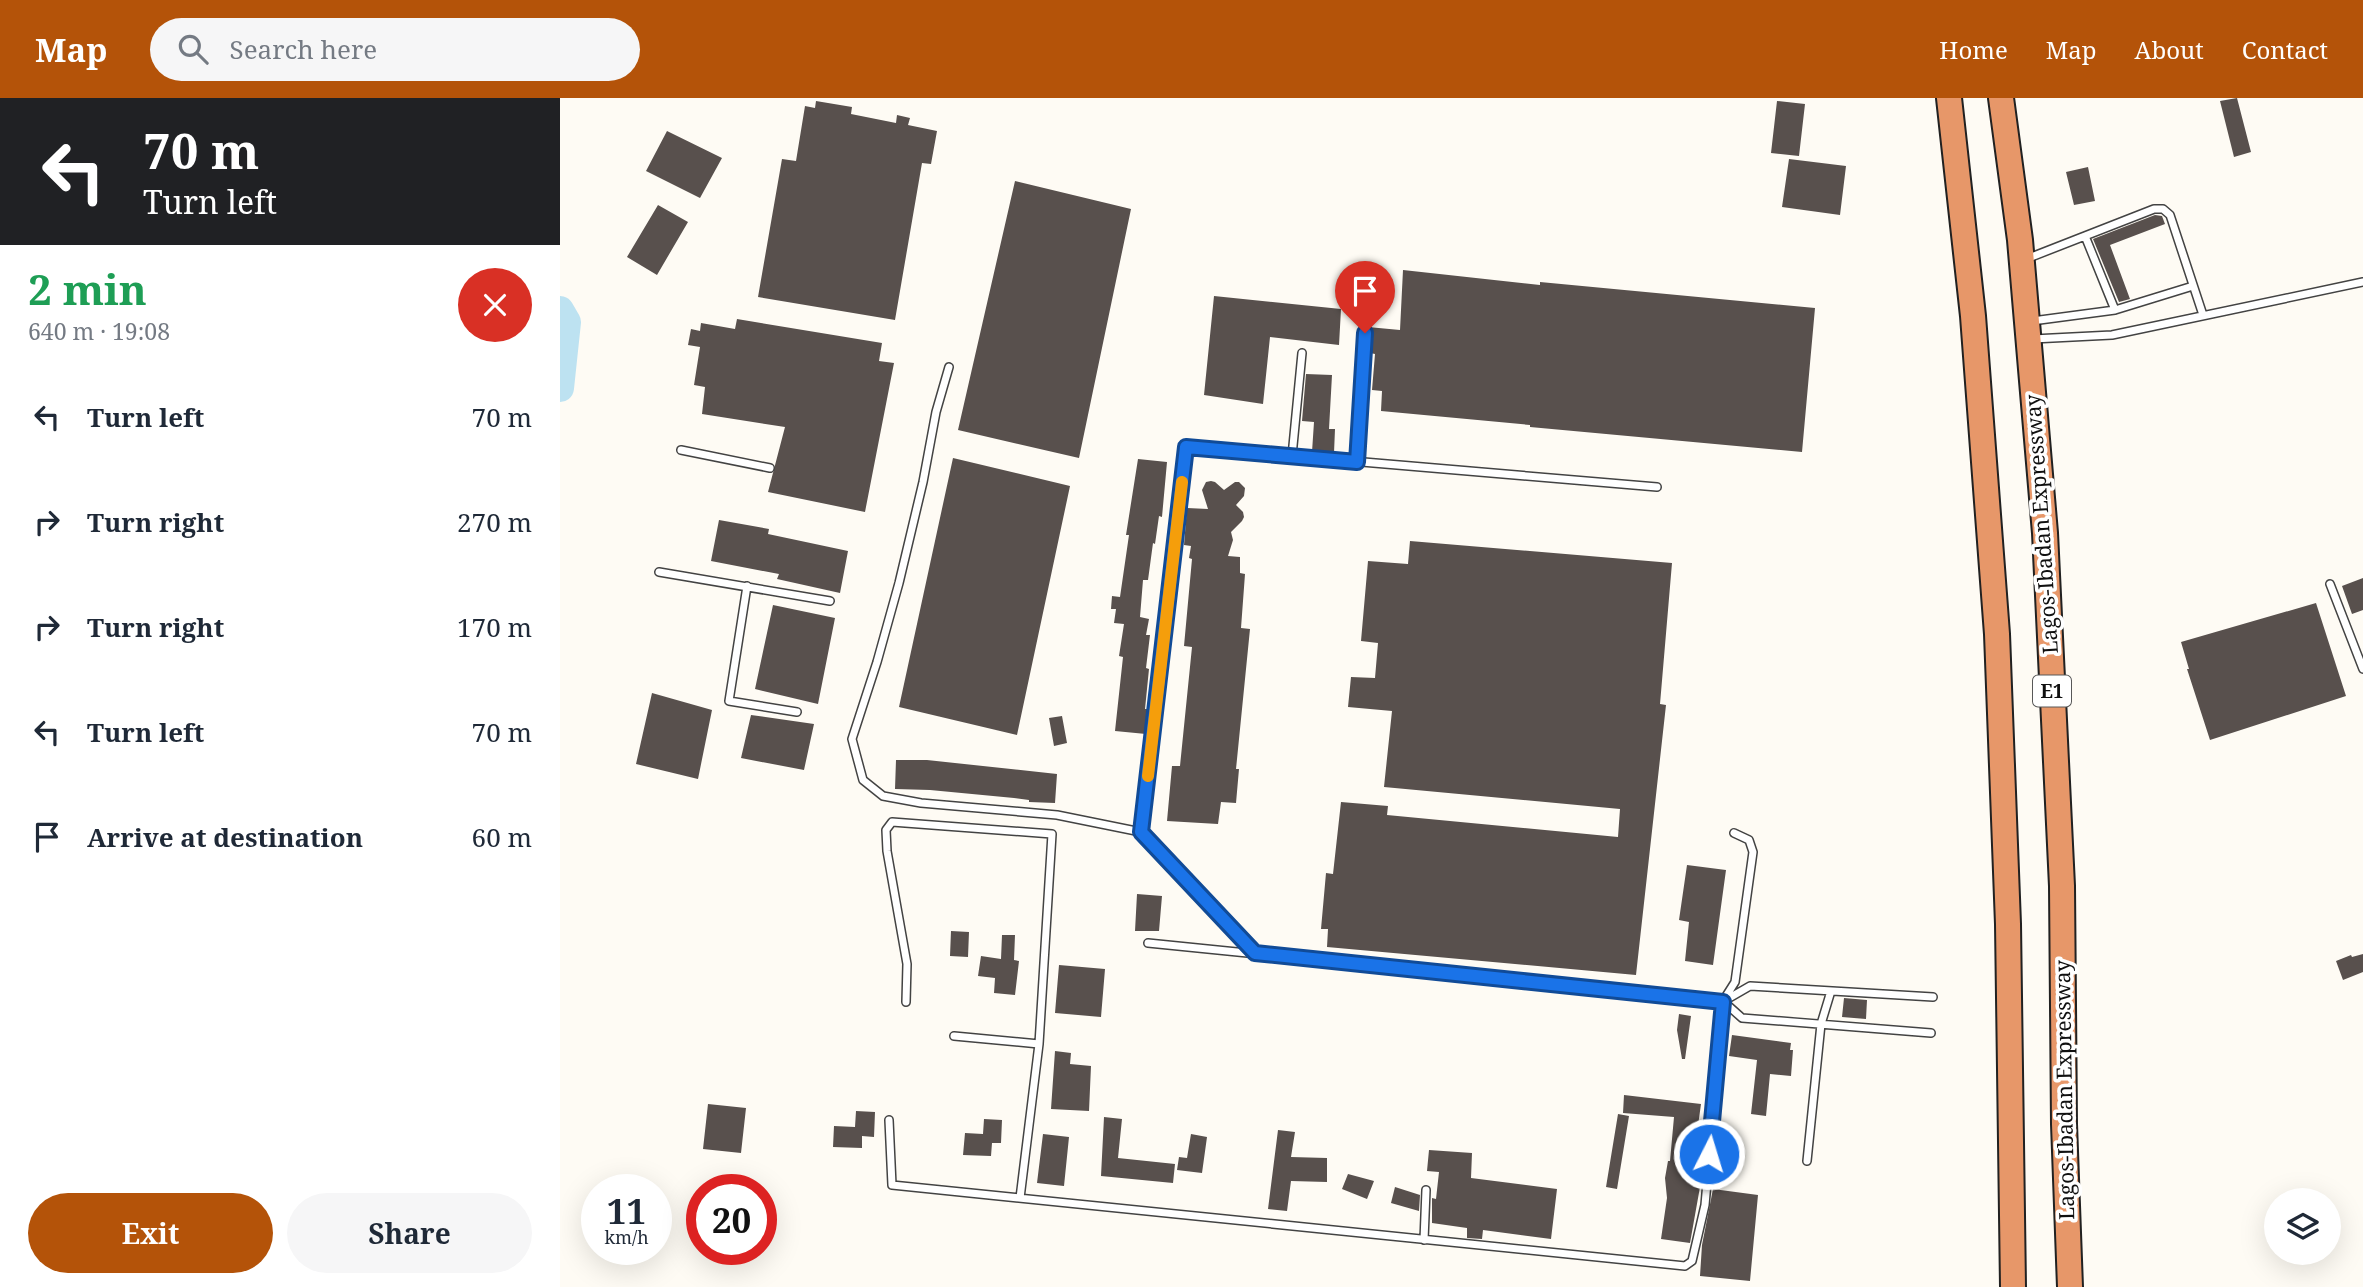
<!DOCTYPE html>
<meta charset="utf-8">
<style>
body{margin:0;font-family:"Noto Serif",serif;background:#f6f6f7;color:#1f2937;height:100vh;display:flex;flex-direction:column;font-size:26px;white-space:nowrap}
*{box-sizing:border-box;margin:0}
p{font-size:23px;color:#747a83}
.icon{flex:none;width:38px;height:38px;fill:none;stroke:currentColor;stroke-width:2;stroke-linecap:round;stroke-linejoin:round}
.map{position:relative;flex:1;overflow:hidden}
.sheet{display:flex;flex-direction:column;background:#fff;width:560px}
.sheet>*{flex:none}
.top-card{background:#202124;color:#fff;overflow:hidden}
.fabs{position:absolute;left:1704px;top:1090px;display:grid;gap:14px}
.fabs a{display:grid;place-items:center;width:77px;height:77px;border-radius:50%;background:#fff;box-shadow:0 7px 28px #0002;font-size:35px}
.speed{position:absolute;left:21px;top:1076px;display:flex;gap:14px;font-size:35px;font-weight:700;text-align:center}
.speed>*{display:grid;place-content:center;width:91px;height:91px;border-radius:50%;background:#fff;box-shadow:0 7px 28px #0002;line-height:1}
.speed small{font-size:18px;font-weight:400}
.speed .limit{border:10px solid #d22;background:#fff;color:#111}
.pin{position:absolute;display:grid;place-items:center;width:60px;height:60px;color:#fff;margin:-72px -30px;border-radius:50% 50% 50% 0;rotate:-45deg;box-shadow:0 0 7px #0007}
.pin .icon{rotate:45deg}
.me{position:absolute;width:77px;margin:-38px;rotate:5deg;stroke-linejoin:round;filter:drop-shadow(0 0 5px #0008)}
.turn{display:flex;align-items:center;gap:24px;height:147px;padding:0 28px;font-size:32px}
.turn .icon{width:91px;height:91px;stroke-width:2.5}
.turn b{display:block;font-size:49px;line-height:60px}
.round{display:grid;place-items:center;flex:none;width:74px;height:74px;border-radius:37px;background:#f6f6f7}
.headline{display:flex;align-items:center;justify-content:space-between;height:119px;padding:0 28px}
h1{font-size:42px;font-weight:700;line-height:52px;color:#1e9e55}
.primary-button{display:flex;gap:14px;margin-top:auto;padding:14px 28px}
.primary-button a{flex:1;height:80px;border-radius:42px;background:#b45309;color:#fff;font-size:28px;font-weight:700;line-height:80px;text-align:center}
.primary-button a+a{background:#f6f6f7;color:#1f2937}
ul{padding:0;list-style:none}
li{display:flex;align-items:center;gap:21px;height:105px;padding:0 28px}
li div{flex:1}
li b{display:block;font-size:26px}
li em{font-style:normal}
header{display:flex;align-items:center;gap:42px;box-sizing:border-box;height:98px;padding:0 35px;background:#b45309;color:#fff}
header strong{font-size:33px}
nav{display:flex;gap:38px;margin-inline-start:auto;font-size:24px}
.search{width:490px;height:63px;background:#f6f6f7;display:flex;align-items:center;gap:18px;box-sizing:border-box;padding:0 24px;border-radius:38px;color:#747a83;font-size:26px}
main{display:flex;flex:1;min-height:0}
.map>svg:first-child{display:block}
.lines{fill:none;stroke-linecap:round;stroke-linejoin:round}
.river{stroke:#bde2f1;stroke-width:28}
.building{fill:#58504d}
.service-casing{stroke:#434343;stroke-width:10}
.motorway-casing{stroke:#212121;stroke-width:28}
.service{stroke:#fff;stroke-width:7}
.motorway{stroke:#e79769;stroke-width:24}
.route-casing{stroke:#114b97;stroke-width:18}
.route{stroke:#1a73e8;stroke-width:12}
.slow{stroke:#f59e0b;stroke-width:12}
.labels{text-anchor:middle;stroke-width:7;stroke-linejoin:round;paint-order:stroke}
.shield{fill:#fff;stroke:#585858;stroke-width:2}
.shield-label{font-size:19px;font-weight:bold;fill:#101010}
.street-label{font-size:21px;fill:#101010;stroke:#fff}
</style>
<header>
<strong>Map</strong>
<div class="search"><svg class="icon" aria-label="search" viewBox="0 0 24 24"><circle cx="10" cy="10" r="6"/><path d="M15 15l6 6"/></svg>Search here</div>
<nav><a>Home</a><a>Map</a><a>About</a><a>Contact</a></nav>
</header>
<main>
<section class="sheet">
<div class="top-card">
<div class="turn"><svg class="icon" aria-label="left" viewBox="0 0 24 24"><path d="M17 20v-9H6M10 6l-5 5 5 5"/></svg><div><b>70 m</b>Turn left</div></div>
</div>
<div class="headline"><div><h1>2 min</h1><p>640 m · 19:08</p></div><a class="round" style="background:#d93025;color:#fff"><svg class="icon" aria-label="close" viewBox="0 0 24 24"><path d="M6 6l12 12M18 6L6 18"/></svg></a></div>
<ul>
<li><svg class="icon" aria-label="left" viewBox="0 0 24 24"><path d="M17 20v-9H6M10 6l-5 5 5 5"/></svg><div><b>Turn left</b></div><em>70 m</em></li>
<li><svg class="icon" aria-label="right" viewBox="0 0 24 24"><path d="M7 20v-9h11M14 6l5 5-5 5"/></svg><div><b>Turn right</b></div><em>270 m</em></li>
<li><svg class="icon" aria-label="right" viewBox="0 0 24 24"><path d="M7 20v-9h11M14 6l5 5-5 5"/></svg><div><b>Turn right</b></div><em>170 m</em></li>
<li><svg class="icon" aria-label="left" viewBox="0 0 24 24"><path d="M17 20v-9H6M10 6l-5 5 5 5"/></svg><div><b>Turn left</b></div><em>70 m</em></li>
<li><svg class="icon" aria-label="arrive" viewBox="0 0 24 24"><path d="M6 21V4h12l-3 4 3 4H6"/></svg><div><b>Arrive at destination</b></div><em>60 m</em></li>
</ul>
<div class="primary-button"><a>Exit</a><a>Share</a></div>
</section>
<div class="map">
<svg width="1803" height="1189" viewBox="0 0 1803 1189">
<rect width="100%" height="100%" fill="#fefbf4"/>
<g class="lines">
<path class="river" d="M0,212L7,224L0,290"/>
</g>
<path class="building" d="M1677,0L1691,54L1674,59L1660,3Z
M256,3L292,9L291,16L336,25L337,17L350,20L348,27L377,33L371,66L362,65L335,222L198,199L222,61L236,63L245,8L255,10Z
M1217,3L1245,6L1239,58L1211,55Z
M107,33L162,60L140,100L86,73Z
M1229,61L1286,68L1280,117L1222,109Z
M1528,69L1535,103L1514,107L1506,74Z
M455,83L571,111L519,360L398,332Z
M98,107L128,124L97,177L67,159Z
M1595,117L1602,118L1605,126L1550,147L1570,201L1559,204L1533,141Z
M843,172L980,187V184L1255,210L1242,354L970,329V327L821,313L822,293L812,292L815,256L810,255L811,235L808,229L840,232Z
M654,198L781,211L779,247L710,239L703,306L644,297Z
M177,221L322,245L319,263L334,265L305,414L208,394L225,329L142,316L145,289L134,287L140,249L128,247L131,231L140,233L141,225L175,231Z
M746,276L772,277L769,331H775L774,355L752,354L754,324L742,323Z
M393,360L510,388L457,637L339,609Z
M578,361L607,364L602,419L599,418L595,446L593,445L588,482H583L580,519L589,521L586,537H590L586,570L589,571L585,611H589L586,636L555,633L563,559L559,558L564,526L554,525L556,511H551L552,498L560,499L569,437H566Z
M651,383L655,384L664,392L675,384H679L685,390L684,398L676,407L683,414L684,419L682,423L671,434L673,442L668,458L680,459V475L685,476L681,530L690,531L676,671H679L676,705L661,704L658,726L607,723L612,668H620L632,549L624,548L632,461L629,460L631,448L624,447L627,410L648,411L642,392L646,384Z
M159,422L209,431L208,436L288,453L280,495L217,481L219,476L151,463Z
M850,443L1112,465L1100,606L1106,607L1076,877L767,849L768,831H761L766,775L773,776L781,704L828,708L827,717L1058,739L1060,711L824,689L832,613L788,609L791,579L815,580L818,545L801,543L808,463L848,466Z
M1803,480V512L1792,516L1782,488Z
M1756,505L1786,598L1650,642L1627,571H1629L1621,544Z
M213,507L275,520L258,606L195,591Z
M92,595L152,612L138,681L76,666Z
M191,617L254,626L244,672L181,660Z
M502,618L507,645L494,648L489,620Z
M336,662H367L497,676L495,705L469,704V702L454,700L370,692L335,691Z
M1127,767L1166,772L1153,867L1125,863L1129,824L1119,822Z
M577,796L602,798L599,833H575Z
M391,833L409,834L408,859L390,858Z
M442,837H455L454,862L459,863L455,897L434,895L435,880L418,878L421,858L441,861Z
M1803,856V874L1783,882L1776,863L1791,857L1792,859Z
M499,867L545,871L541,919L495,915Z
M1284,900L1307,902L1306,921L1282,919Z
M1119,916L1131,918L1125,961H1122L1117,932Z
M1172,937L1231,945L1230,952H1233L1231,978L1210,976L1206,1018L1191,1016L1197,962L1169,958Z
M495,953L511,955L510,966L531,968L529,1013L491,1011Z
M1064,997L1141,1006L1130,1086L1140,1089L1130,1145L1101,1141L1107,1100L1105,1080L1108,1063H1110L1114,1019L1063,1015Z
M148,1006L186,1010L181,1055L143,1051Z
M296,1013L315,1014L314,1039L302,1038V1050L273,1049L274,1028L295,1029Z
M1058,1016L1069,1018L1057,1091L1046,1089Z
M544,1019L562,1021L558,1060L615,1066L613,1085L541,1078Z
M424,1021L442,1022L441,1045H432L431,1058L403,1057L405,1035L423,1036Z
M718,1032L735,1034L731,1059L767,1060V1084L731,1083L727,1113L708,1111Z
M483,1036L509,1039L504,1088L477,1085Z
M631,1036L647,1039L642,1075L617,1072L619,1059L627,1060Z
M869,1052L912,1055L911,1080L997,1091L991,1141L923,1132L922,1141L907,1140V1130L872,1125V1100L876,1101L879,1074L867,1073Z
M788,1076L814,1083L807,1101L782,1091Z
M835,1089L860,1097L859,1113L831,1105Z
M1153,1091L1198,1097L1190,1183L1140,1178L1142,1147Z"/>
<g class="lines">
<g class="service-casing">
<path id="service" d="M1525,138L1555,212
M1466,161L1594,111H1603L1610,117L1643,217
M1472,223L1555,212L1633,188
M1473,241L1552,237L1803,184
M389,269L376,314L363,384L339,485L317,564L292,641L303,682L323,698L361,705L497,717L581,734
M121,352L210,370
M732,358L742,255
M797,364L805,235
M99,474L270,503
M1770,486L1803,571
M187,488L169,603L237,614
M588,845L1163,903L1182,920L1371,935
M695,855L581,734L626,349L1097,389
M1164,903L1190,888L1373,899
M346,904L347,866L327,753L326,732L332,724L492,736L479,946L460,1100
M394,938L479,946
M329,1022L332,1087L1125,1168L1132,1163L1145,1107L1163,903L1175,884L1193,754L1189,742L1174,735
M1247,1063L1261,926L1271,893
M864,1142L866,1092"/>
</g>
<g class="motorway-casing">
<path id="motorway" d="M1389,0L1413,218L1437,536L1448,826L1453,1189
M1441,0L1460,142L1485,435L1502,788L1504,1026L1510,1189"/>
</g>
<use href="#service" class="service"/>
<use href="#motorway" class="motorway"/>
</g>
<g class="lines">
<g class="route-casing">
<path id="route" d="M805,235L797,364L626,349L581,734L695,855L1163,904L1149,1056"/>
</g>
<use href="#route" class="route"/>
<path class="slow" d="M588,678L622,384"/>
</g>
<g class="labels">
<rect class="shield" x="1473" y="577.5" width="38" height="31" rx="5"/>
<g class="shield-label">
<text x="1492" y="600">E1</text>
</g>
<g class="street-label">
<text transform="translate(1482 426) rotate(-94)" y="7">Lagos-Ibadan Expressway</text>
<text transform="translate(1505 992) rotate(-91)" y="7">Lagos-Ibadan Expressway</text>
</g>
</g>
</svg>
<div class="fabs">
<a><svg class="icon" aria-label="layers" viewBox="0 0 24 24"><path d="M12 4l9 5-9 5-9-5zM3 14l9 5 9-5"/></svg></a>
</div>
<div class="speed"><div>11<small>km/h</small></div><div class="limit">20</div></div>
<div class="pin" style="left:805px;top:235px;background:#d93025"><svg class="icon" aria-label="arrive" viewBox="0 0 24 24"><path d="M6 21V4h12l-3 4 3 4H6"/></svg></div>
<svg class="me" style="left:1149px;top:1056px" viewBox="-20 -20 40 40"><circle r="17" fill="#1a73e8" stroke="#fff" stroke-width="3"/><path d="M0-11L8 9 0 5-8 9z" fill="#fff"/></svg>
</div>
</main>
